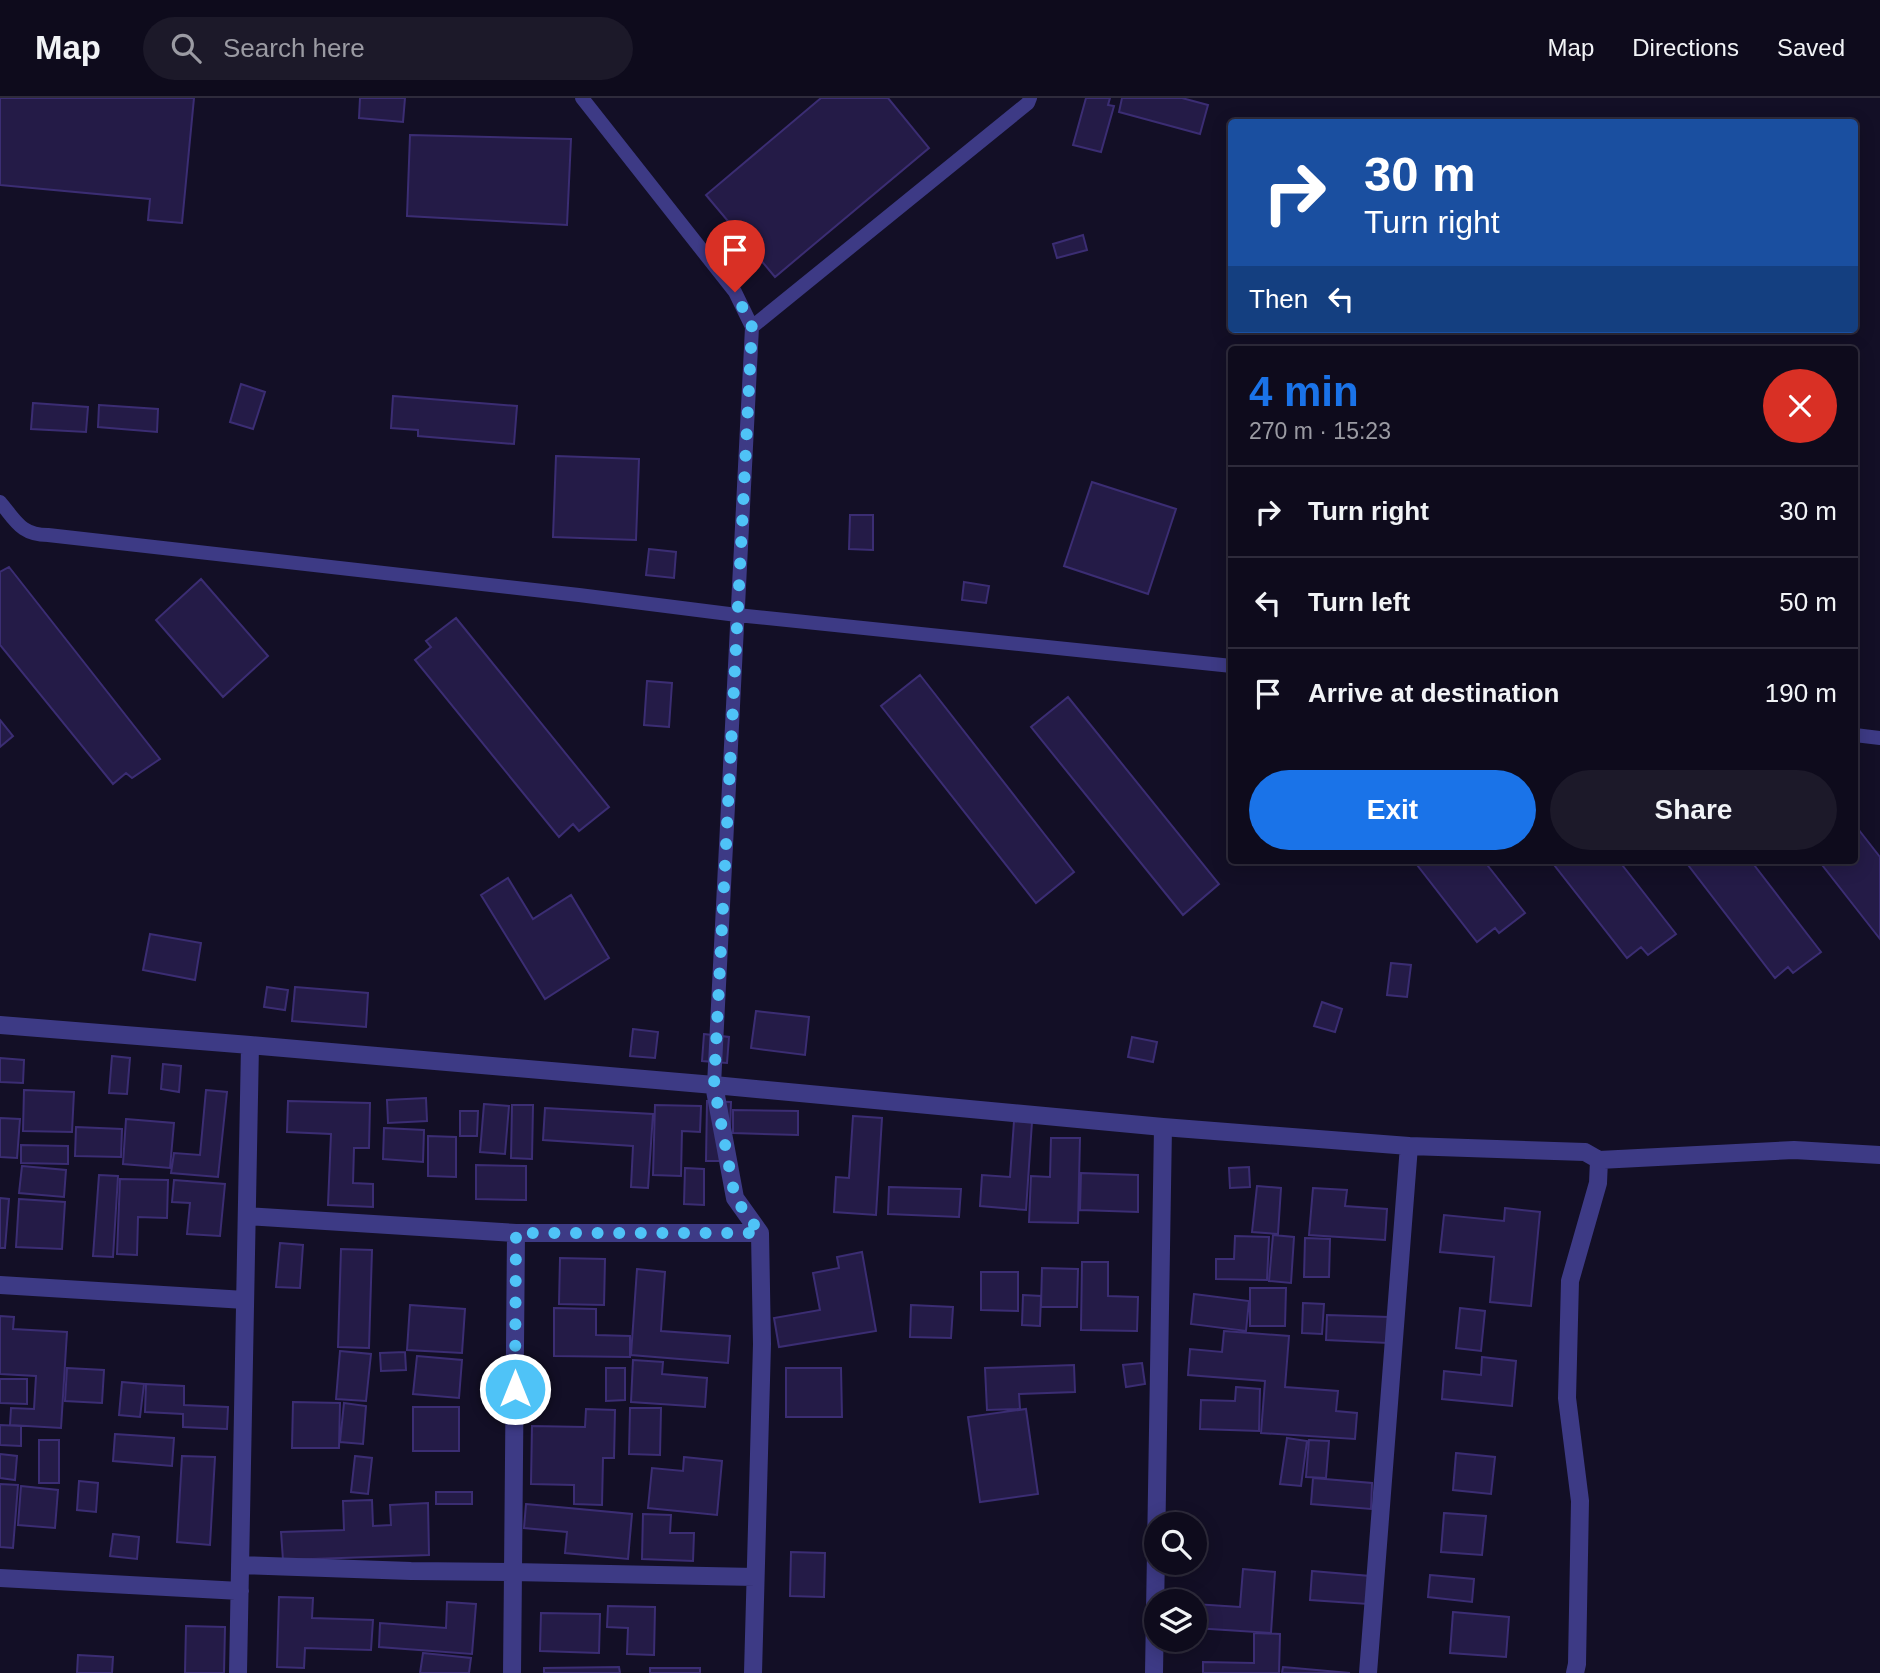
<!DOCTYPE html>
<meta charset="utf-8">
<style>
body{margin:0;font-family:Arial,sans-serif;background:#1c1929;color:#f1f3f6;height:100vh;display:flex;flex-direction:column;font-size:26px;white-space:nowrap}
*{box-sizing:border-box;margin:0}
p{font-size:23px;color:#9b9ba3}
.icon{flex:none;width:38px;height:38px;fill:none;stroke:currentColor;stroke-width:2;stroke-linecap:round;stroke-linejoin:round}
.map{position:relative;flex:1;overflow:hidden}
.panel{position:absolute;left:1228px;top:248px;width:630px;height:518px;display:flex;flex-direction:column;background:#0e0b1c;border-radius:7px;box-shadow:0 4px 18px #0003,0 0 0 2px #2e2b3b}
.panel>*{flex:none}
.guide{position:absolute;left:1228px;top:21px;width:630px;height:214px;border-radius:7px;box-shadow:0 4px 18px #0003,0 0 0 2px #2e2b3b;background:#1a4fa0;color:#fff;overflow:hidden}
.fabs{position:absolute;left:1144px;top:1414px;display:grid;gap:14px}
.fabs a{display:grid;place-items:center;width:63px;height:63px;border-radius:50%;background:#0e0b1c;box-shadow:0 4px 18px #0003,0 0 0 2px #2e2b3b;font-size:35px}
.pin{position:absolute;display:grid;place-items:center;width:60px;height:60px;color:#fff;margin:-72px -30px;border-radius:50% 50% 50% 0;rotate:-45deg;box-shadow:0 0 7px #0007}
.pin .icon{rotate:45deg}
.me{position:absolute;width:77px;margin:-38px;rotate:0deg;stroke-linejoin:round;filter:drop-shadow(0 0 5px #0008)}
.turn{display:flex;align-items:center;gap:24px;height:147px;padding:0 21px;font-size:32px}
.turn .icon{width:91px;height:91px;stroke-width:2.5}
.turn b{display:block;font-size:49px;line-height:60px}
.then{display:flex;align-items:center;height:66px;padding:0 21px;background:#0003;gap:14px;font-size:26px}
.round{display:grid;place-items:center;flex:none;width:74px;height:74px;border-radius:37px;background:#1c1929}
.summary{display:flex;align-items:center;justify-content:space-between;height:119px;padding:0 21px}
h1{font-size:42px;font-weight:700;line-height:52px;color:#1a73e8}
.action{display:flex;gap:14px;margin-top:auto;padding:14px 21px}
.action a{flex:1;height:80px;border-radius:42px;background:#1a73e8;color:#fff;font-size:28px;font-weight:700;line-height:80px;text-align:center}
.action a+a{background:#1c1929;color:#f1f3f6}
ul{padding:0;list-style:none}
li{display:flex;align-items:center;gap:21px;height:91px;padding:0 21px;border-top:2px solid #2e2b3b}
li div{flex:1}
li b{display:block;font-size:26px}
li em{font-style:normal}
header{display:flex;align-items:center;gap:42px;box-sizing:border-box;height:98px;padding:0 35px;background:#0e0b1c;border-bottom:2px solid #2e2b3b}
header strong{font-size:33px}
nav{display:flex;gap:38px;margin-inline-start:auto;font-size:24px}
.search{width:490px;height:63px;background:#1c1929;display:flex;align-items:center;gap:18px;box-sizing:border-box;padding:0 24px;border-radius:38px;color:#9b9ba3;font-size:26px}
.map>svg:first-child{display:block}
.building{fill:#241b47;stroke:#3b2d73;stroke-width:2}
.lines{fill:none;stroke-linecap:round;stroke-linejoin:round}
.service{stroke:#3d3a85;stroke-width:14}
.minor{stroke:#3d3a85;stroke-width:18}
.route{stroke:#4fc3f7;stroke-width:12;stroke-dasharray:0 21.6}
</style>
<header>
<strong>Map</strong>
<div class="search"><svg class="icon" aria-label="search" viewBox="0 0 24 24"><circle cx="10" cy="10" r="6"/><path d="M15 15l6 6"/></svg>Search here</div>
<nav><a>Map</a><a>Directions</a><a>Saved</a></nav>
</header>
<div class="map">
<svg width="1880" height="1575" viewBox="0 0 1880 1575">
<rect width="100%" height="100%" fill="#130f26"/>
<path class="building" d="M0,0H194L182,125L148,122L150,101L0,87Z
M360,0H405L403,24L359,20Z
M821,0H888L929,50L775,179L706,97Z
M1086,0H1110L1108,7L1114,8L1101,54L1073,47Z
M1122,0H1182L1208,7L1200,36L1119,14Z
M410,37L571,41L567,127L407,118Z
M1083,137L1087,152L1057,160L1053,146Z
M241,286L265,294L253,331L230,324Z
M393,298L517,308L514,346L418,338V332L391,330Z
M33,305L88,309L86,334L31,331Z
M99,307L158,311L157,334L98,329Z
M556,358L639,361L636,442L553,439Z
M1092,384L1176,411L1148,496L1064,468Z
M850,417H873V452L849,451Z
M649,451L676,454L674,480L646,477Z
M9,469L160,661L132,680L126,675L113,686L0,547V474Z
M201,481L268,558L223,599L156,522Z
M964,484L989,488L986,505L962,502Z
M456,520L609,709L579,733L573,726L559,739L415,562L431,549L426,543Z
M920,577L1074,774L1036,805L881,608Z
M647,583L672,585L669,629L644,627Z
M1068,599L1219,786L1183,817L1031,629Z
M0,622L13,638L0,649Z
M1855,727L1880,759V841L1819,763H1855Z
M1414,763H1484L1525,815L1499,835L1495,830L1477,844Z
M1551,763H1619L1676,836L1648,857L1641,849L1627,860Z
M1685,763H1751L1821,854L1793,875L1788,869L1775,880Z
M508,780L533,821L571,797L609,860L545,901L481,797Z
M150,836L201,845L195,882L143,872Z
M1391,865L1411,867L1407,899L1387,897Z
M267,889L288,892L285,912L264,909Z
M295,889L368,895L366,929L292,923Z
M1322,904L1342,911L1335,934L1314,928Z
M756,913L809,919L805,957L751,950Z
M633,931L658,934L655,960L630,958Z
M704,936L729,939L727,965L702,963Z
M1132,939L1157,944L1153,964L1128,959Z
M112,958L130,960L127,996L109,995Z
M0,960L24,962L23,985L0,984Z
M163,966L181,968L179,994L161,991Z
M24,992L74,994L72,1034L23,1033Z
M206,992L227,994L218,1079L171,1075L174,1055L200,1057Z
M426,1000L427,1023L388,1025L387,1002Z
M288,1003L370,1005L369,1050H354L353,1085L373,1086V1109L328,1107L331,1036L287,1034Z
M707,1003L731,1004L729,1063H706Z
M484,1006L509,1008L505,1056L480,1054Z
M512,1007H533L532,1061L511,1060Z
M655,1007L701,1008L700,1034L682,1033L681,1078L653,1077Z
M545,1010L653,1016L648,1090L631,1089L633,1048L543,1042Z
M733,1012L798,1013V1037L733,1035Z
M460,1013H478L477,1038H460Z
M853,1018L882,1020L876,1117L834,1114L836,1079L849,1080Z
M0,1020L20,1021L17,1060L0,1059Z
M126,1021L174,1025L170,1070L123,1066Z
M1014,1023L1032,1024L1026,1112L980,1108L982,1077L1010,1079Z
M76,1029L122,1031L121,1059L75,1058Z
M384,1030L424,1032L423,1064L383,1061Z
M428,1038L456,1039V1079L428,1078Z
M1051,1040H1080L1078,1125L1029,1124L1031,1078L1050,1079Z
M21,1047L68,1048V1066L21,1065Z
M476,1067L526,1068V1102L476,1101Z
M22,1068L66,1072L64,1099L19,1095Z
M1249,1069L1250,1089L1230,1090L1229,1070Z
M685,1070L704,1071V1107L684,1106Z
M1081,1075L1138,1077V1114L1080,1112Z
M99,1077L118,1078L113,1159L93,1158Z
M120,1081L168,1082L167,1120L138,1119L137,1157L117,1156Z
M174,1082L225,1086L220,1138L187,1136L190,1105L172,1104Z
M1257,1088L1281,1090L1278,1136L1252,1134Z
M889,1089L961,1091L959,1119L888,1116Z
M1313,1090L1347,1092L1345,1108L1387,1111L1385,1142L1309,1137Z
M0,1100L9,1101L5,1150H0Z
M19,1101L65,1104L62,1151L16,1149Z
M1505,1110L1540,1114L1531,1208L1490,1204L1494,1159L1440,1154L1444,1117L1504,1123Z
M1273,1137L1294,1139L1291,1185L1269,1183Z
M1235,1138L1269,1139L1267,1182L1216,1181V1161H1234Z
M1305,1140L1330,1141L1329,1179H1304Z
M280,1145L303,1147L300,1190L276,1189Z
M341,1151L372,1152L369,1250L338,1249Z
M862,1154L876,1233L779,1249L774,1220L820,1212L813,1175L839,1170L837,1159Z
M560,1160L605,1161L604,1207L559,1206Z
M1082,1164H1108V1198L1138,1199L1137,1233L1081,1232Z
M1042,1170L1078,1171L1077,1209H1041Z
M637,1171L665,1174L661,1233L730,1238L728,1265L631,1257Z
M981,1174H1018V1213L981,1212Z
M1250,1190H1286L1285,1228H1250Z
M1194,1196L1249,1203L1246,1233L1191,1226Z
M1023,1197L1041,1198L1040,1228L1022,1227Z
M1303,1205L1324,1206L1322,1236L1302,1235Z
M410,1207L465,1211L462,1255L407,1252Z
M911,1207L953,1209L951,1240L910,1239Z
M554,1210L596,1211V1237L630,1238V1259L554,1258Z
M1460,1210L1485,1213L1481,1253L1456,1250Z
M1327,1217L1389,1219L1388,1245L1326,1242Z
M0,1218L14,1219L13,1231L67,1234L61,1330L10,1327L11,1310L34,1311L36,1278L0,1276Z
M1224,1233L1289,1238L1285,1289L1338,1293L1336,1313L1357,1315L1355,1341L1261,1335L1265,1283L1188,1277L1190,1251L1222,1254Z
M340,1253L371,1256L366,1303L336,1301Z
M405,1254L406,1272L381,1273L380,1255Z
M417,1258L462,1262L459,1300L413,1296Z
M1482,1259L1516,1263L1512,1308L1442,1301L1444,1273L1481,1277Z
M633,1262L663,1264L662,1276L707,1280L705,1309L631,1304Z
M1142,1265L1145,1286L1126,1289L1123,1267Z
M1074,1267L1075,1294L1019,1296L1020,1311L987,1312L985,1270Z
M67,1270L104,1272L102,1305L65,1303Z
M606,1270H625V1302L606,1303Z
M786,1270H841L842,1319H786Z
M0,1281H27V1306L0,1305Z
M122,1284L144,1286L140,1319L119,1317Z
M146,1286L184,1288V1307L228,1309L227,1331L183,1329V1316L145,1314Z
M1236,1289L1260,1291L1259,1333L1200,1331L1201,1302L1235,1303Z
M293,1304L340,1305L339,1350H292Z
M344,1305L366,1308L363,1346L340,1344Z
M413,1309H459V1353H413Z
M630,1310H661L660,1357L629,1356Z
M586,1311L615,1312L614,1360H603L602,1407L574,1406V1387L531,1386L532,1328L585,1329Z
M1026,1311L1038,1396L980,1404L968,1319Z
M0,1327L21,1328V1348L0,1347Z
M115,1336L174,1340L172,1368L113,1363Z
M1287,1340L1307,1343L1301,1388L1280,1386Z
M39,1342H59V1385H39Z
M1309,1342L1329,1343L1326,1380L1306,1379Z
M1456,1355L1495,1359L1491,1396L1453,1392Z
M0,1356L17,1358L15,1382L0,1380Z
M182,1358L215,1359L210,1447L177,1444Z
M355,1358L372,1360L368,1396L351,1394Z
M684,1359L722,1363L717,1417L648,1410L652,1370L683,1373Z
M1313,1380L1372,1385L1371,1411L1311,1406Z
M79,1383L98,1385L96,1414L77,1412Z
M0,1386L18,1387L13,1450L0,1449Z
M21,1388L58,1392L55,1430L18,1427Z
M436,1394H472V1406H436Z
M372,1402L373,1428L391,1427L390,1407L428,1405L429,1457L283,1462L281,1434L344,1432L343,1403Z
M526,1406L632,1416L628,1461L565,1455L567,1434L524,1430Z
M1444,1415L1486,1418L1482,1457L1441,1454Z
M643,1416L671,1417L670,1435H694L693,1463L642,1461Z
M113,1436L139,1439L137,1461L110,1458Z
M791,1454L825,1455L824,1499L790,1498Z
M1243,1471L1275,1474L1271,1535L1195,1530V1506L1240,1509Z
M1312,1473L1370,1478L1368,1506L1310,1502Z
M1430,1477L1474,1481L1472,1504L1428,1499Z
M279,1499L313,1500L312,1520L373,1522L371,1552L305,1550L304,1570L277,1569Z
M447,1504L476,1506L472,1556L379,1549L380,1525L446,1530Z
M608,1508L655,1509L654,1557L627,1556L628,1530L607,1529Z
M1453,1514L1509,1519L1506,1559L1450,1555Z
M541,1515L600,1516L599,1555L540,1553Z
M186,1528L225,1529L224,1575H185Z
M1254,1535L1280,1536L1279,1575H1203V1564L1254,1565Z
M423,1555L471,1560L469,1575H420Z
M78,1557L113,1559L112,1575H77Z
M619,1569L620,1575H544V1570Z
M1283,1569L1350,1575H1282Z
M650,1570H700V1575H650Z"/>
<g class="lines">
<path class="service" d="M582,0L735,194L752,229L714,987
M752,229L1028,5L1030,0
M0,404C16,423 21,437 48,437L579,497L737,517L1232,568
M1855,637L1880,640"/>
<path class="minor" d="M0,927L250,947L714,987L1163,1029L1409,1048L1585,1054L1599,1062L1598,1085L1570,1183L1567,1300L1580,1403L1577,1566L1575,1575
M714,987L735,1100L760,1135L762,1246L753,1575
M1599,1062L1794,1052L1880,1057
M247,1118L516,1135H760
M516,1135L513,1474L755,1479
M0,1187L245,1202
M240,1467L411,1473L513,1474L512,1575
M0,1480L240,1493
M238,1575L250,947
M1154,1575L1163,1029
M1368,1575L1409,1048"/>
</g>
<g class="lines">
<path class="route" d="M515,1291L516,1135H760L735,1100L714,987L752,229L735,194"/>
</g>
</svg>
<div class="fabs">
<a><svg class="icon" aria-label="search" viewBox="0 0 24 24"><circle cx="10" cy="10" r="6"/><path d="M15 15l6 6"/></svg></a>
<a><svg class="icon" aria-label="layers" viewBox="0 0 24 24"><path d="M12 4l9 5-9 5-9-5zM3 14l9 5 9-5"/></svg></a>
</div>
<div class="pin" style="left:735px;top:194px;background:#d93025"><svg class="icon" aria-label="arrive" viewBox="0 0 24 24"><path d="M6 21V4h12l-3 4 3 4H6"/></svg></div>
<svg class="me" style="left:515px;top:1291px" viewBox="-20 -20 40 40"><circle r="17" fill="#4fc3f7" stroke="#fff" stroke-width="3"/><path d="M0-11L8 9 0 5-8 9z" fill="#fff"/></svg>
<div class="guide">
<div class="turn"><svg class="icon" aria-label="right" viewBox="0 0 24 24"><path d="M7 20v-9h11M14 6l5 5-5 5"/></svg><div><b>30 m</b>Turn right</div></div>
<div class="then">Then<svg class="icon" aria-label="left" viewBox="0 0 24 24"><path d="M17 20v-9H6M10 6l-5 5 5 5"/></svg></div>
</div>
<section class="panel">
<div class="summary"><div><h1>4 min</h1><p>270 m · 15:23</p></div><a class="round" style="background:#d93025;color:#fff"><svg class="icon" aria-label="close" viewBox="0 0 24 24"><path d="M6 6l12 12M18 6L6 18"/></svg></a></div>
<ul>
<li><svg class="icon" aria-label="right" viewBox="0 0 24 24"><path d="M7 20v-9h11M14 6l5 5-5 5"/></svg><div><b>Turn right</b></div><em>30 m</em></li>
<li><svg class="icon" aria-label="left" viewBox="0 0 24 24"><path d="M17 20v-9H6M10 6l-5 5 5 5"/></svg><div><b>Turn left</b></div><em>50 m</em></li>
<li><svg class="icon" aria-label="arrive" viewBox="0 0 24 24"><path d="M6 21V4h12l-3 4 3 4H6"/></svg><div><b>Arrive at destination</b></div><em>190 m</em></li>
</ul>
<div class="action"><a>Exit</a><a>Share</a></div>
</section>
</div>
